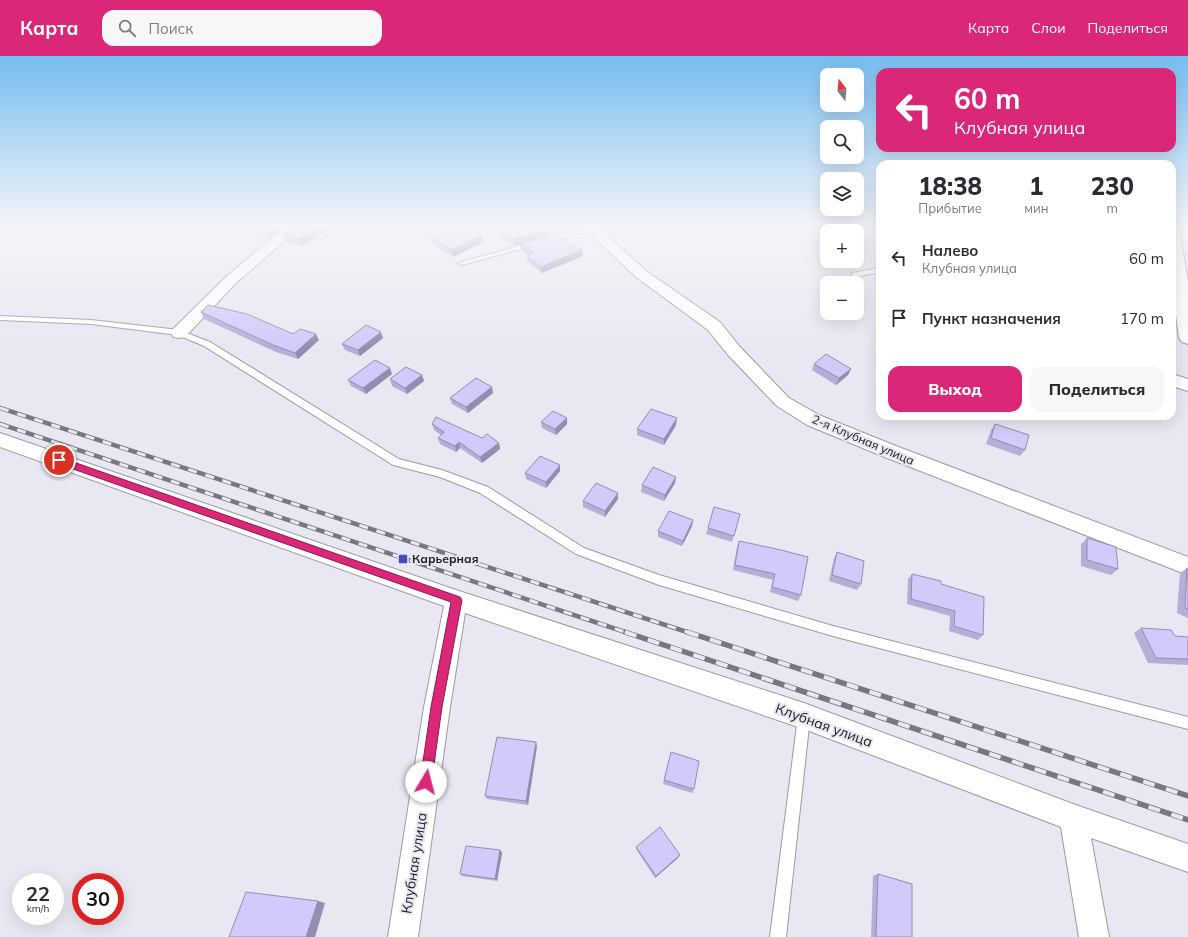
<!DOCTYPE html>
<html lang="ru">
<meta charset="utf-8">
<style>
body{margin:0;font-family:Mulish,sans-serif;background:#f7f7f7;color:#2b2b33;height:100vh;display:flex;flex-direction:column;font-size:15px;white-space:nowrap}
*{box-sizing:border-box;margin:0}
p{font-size:13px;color:#7c7c81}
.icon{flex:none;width:22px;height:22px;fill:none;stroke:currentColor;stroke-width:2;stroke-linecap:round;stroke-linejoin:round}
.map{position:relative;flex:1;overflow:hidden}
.details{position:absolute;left:876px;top:104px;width:300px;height:260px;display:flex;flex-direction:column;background:#fff;border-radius:12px;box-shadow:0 4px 16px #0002}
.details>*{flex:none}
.hud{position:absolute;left:876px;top:12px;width:300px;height:84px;border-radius:12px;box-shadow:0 4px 16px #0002;background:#db2777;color:#fff;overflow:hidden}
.needle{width:26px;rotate:344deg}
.tools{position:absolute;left:820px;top:12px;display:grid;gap:8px}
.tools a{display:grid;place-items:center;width:44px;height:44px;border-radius:8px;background:#fff;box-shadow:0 4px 16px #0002;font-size:20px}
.speed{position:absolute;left:12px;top:817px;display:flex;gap:8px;font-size:20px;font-weight:700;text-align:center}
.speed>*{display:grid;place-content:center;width:52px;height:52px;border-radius:50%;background:#fff;box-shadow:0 4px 16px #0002;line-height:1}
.speed small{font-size:10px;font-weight:400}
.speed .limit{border:6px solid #d22;background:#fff;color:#111}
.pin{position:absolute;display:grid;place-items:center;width:34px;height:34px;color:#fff;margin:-17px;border:2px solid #fff;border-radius:50%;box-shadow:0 1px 4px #0007}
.me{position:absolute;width:44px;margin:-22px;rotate:8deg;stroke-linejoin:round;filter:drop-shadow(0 0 3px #0008)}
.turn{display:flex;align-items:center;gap:14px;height:84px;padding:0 12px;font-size:18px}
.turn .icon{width:52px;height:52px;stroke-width:2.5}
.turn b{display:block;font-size:28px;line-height:34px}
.eta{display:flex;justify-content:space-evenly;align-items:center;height:68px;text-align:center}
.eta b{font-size:24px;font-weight:800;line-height:28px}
.button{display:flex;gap:8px;margin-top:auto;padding:8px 12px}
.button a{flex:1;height:46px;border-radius:12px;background:#db2777;color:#fff;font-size:16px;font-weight:800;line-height:46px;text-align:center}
.button a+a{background:#f7f7f7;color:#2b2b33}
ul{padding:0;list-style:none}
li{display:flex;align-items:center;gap:12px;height:60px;padding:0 12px}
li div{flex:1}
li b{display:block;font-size:15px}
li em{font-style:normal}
header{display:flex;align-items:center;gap:24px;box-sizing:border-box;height:56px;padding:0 20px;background:#db2777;color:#fff}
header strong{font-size:19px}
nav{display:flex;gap:22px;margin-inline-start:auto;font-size:14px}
.search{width:280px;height:36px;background:#f7f7f7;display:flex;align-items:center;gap:10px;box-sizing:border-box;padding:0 14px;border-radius:12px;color:#7c7c81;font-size:15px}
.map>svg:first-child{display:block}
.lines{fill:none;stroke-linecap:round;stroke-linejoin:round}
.service-casing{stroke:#9c9aa3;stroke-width:2}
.minor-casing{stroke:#9c9aa3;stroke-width:2}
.primary-casing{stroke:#9c9aa3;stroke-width:2}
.service{fill:#fff;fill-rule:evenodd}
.minor{fill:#fff;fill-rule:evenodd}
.primary{fill:#fff;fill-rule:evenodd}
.rail-far1-casing{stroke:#79777e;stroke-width:4.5}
.rail-casing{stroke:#79777e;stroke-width:5.5}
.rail-far1{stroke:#e9e7f1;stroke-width:3;stroke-dasharray:9;stroke-linecap:butt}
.rail{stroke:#e9e7f1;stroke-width:4;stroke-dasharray:12;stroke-linecap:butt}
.wall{fill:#b6add8}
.shaded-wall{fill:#948db0}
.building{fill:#d4c9fb;stroke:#948db0}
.route{fill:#db2777;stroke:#8e194d}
.poi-dot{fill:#484abf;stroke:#e9e7f1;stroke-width:1.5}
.labels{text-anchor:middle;stroke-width:4;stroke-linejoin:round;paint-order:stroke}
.street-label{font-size:12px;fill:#222125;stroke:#e9e7f1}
.poi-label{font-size:12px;font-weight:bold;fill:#222125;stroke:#e9e7f1;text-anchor:start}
.near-street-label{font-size:14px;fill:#222125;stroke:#e9e7f1}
</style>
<header>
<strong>Карта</strong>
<div class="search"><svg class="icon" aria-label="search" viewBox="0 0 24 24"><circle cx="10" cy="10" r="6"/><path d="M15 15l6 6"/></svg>Поиск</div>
<nav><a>Карта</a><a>Слои</a><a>Поделиться</a></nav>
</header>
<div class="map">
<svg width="1188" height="881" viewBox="0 0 1188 881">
<rect width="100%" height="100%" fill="#e9e7f1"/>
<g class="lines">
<g class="service-casing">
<path id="service" d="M1182,170H1188V173Z
M592,171L595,173L594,174L572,179L462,209L458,207L569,176Z
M880,212V216L855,221L851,219L852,217Z
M0,260L91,264L179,274L210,286L399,403L442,414L488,431L584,492L659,519L833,570L1188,661V673L833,580L659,529L576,498L480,437L440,421L393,409L204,290L178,279L91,268L0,264Z
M804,655L808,657L810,661L786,881H770L798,661L800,657Z"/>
</g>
<g class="minor-casing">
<path id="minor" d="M287,170H302L237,226L185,281L179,282L173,281L171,277L173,273L227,220Z
M587,170H602L600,173L646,215L720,266L740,291L789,342L819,359L896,390L1188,501V519L882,400L807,369L777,350L728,299L708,274L636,221L585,173Z
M1172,318L1188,323V335L1172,330Z
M0,377L456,534L804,647L1073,748L1188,788V816L1091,782L1109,881H1079L1061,771L804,673L465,557L450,651L418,881H388L424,651L444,550L0,391Z"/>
</g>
<g class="primary-casing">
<path id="primary" d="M1172,170H1177L1179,173L1188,226V288L1182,286L1179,282L1172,229Z"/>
</g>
<use href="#service" class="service"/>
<use href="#minor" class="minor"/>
<use href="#primary" class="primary"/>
<g class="rail-far1-casing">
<path id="rail-far1" d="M0,352L690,577
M0,368L628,577"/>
</g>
<g class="rail-casing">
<path id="rail" d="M625,576L1188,764
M687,576L1188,740"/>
</g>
<use href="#rail-far1" class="rail-far1"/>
<use href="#rail" class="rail"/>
</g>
<path class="wall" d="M285,170L270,182L258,179L255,172Z
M295,170H332L333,171L302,190L286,186L283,180Z
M496,172L546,174L547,181L514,190L497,178Z
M482,180L483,186L453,201L432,187L431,181Z
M520,188L583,200L542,217L528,206L527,200L528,199L521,194Z
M201,256L293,278L319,284L298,303L276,296L204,263Z
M383,282L360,300L345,294L342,288Z
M814,308L851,313L848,319L836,329L812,314Z
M390,312L392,318L366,338L351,330L348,324Z
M422,319L424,325L407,338L392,330L390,323Z
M493,337L468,357L452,348L450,342Z
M567,362V368L556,379L542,372L541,366Z
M432,368L499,387L500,393L482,407L460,392L456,396L440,388L438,382L441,379L434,374Z
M995,368L1025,394L1020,400L986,388L991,374Z
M676,369L664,389L637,379V373Z
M560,415L546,432L526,423L525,417Z
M676,421L675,427L664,445L641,436L642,429Z
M618,437V443L605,461L583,451V445Z
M740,458L732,486L706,478L708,472Z
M693,464L692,470L682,490L658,481V475Z
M1087,482L1118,513L1111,519L1081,510V488Z
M739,485L801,539L798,545L770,536L773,524L733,514L737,491Z
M837,496L861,528L857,534L829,525L834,502Z
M1187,512H1188V562L1177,557L1180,517Z
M912,518L941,528L983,579L978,584L949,575L950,560L907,548L908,523Z
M1141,572L1175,580L1188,581V609L1148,607L1134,577Z
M537,690L528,749L487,743L485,740Z
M671,696L694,733L692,737L663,728Z
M636,791L678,802L655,822L636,793Z
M500,794L502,797L497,825L462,820L460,818Z
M878,818L912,881H871L873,820Z"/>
<path class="shaded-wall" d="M275,170H285L270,182L268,176Z
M323,170H332L333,171L302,190L299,184Z
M546,174L547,181L514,190L513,184Z
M482,180L483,186L453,201L452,194Z
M582,194L583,200L542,217L541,211Z
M381,276L383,282L360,300L358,294Z
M316,278L319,284L298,303L295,297Z
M390,312L392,318L366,338L363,332Z
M851,313L848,319L836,329L839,322Z
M422,319L424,325L407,338L405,332Z
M492,331L493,337L468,357L466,351Z
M567,362V368L556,379L555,373Z
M677,362L676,369L664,389V383Z
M459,386L460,392L456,396L455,390Z
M499,387L500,393L482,407L480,401Z
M560,409V415L546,432V426Z
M676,421L675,427L664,445L665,439Z
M618,437V443L605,461V455Z
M693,464L692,470L682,490L683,485Z
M536,686L537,690L528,749L526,745Z
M500,794L502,797L497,825L495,823Z
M680,799L678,802L655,822L656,820Z
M318,845L325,847L315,881H306Z"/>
<path class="building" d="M259,170H275L268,176L255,172Z
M295,170H323L299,184L283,180Z
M454,170H465L482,180L452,194L431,181Z
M502,170H538L546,174L513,184L496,172Z
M555,179L582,194L541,211L527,200L534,197L520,188Z
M208,249L247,258L293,278L300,273L316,278L295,297L273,289L201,256Z
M366,269L381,276L358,294L342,288Z
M826,298L851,313L839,322L814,308Z
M375,304L390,312L363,332L348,324Z
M406,311L422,319L405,332L390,323Z
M476,322L492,331L466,351L450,342Z
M651,353L677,362L664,383L637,373Z
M553,355L567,362L555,373L541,366Z
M436,361L482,382L487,378L499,387L480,401L459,386L455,390L438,382L444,376L432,368Z
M995,368L1029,379L1025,394L991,382Z
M540,400L560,409L546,426L525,417Z
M653,411L676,421L665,439L642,429Z
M596,427L618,437L605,455L583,445Z
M714,451L740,458L734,480L708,472Z
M669,455L693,464L683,485L658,475Z
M1087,482L1116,491L1118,513L1087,504Z
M739,485L781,494L808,501L801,539L772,531L775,518L735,509Z
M837,496L864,505L861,528L832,519Z
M1187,512H1188V553L1185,552Z
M912,518L941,525V528L984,541L983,579L954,570L955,555L911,543Z
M1141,572L1171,574L1175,580L1188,581V603L1156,602Z
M497,681L536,686L526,745L485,740Z
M671,696L699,705L694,733L664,724Z
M660,771L680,799L656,820L636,791Z
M466,790L500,794L495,823L460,818Z
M878,818L912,828V881H876Z
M246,836L318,845L306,881H229Z"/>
<linearGradient id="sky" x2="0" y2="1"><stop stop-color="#76bdf0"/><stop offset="0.58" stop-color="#f5f4f9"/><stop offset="1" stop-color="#f5f4f9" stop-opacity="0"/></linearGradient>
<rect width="1188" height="293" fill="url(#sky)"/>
<path class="route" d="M59,401L460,541L462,544L442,651L431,730L426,732L422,730L420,726L431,651L451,546L56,407L55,404Z"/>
<rect class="poi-dot" x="398" y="498" width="10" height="10" rx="2"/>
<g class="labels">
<g class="street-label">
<text transform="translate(863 384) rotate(23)" y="4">2-я Клубная улица</text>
</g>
<g class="poi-label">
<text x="412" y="507">Карьерная</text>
</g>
<g class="near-street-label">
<text transform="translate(824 669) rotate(20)" y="5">Клубная улица</text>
<text transform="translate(414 807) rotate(-81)" y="5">Клубная улица</text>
</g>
</g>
</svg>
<div class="tools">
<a><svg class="needle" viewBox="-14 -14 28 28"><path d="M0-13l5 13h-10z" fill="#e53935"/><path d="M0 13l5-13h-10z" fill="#7c7c81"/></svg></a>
<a><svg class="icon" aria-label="search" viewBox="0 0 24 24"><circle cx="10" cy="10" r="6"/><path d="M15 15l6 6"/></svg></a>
<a><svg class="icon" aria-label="layers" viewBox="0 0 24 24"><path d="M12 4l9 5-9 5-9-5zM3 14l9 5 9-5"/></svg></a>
<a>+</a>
<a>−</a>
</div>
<div class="speed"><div>22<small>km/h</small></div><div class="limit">30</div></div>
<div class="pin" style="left:59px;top:404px;background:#d93025"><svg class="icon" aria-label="arrive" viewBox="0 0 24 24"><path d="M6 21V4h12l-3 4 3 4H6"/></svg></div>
<svg class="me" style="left:426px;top:726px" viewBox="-20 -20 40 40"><circle r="19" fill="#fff"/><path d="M0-13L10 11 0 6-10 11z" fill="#db2777"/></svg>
<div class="hud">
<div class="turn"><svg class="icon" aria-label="left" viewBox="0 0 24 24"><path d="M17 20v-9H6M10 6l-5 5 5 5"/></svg><div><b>60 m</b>Клубная улица</div></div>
</div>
<section class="details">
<div class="eta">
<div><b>18:38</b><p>Прибытие</p></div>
<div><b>1</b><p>мин</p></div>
<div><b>230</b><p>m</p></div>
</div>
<ul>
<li><svg class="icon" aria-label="left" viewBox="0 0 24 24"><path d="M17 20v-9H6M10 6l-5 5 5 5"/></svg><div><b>Налево</b><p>Клубная улица</p></div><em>60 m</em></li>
<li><svg class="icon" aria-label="arrive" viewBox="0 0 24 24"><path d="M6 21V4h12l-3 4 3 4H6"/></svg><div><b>Пункт назначения</b></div><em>170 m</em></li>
</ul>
<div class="button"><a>Выход</a><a>Поделиться</a></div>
</section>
</div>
